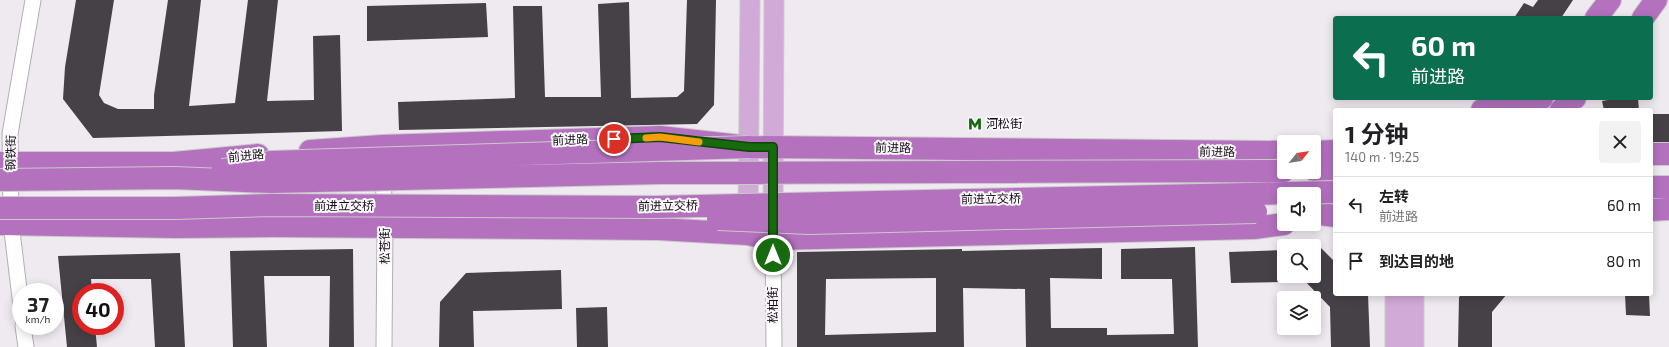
<!DOCTYPE html>
<html lang="zh">
<meta charset="utf-8">
<style>
body{margin:0;font-family:"Exo 2","Noto Sans SC",sans-serif;background:#f2f2f2;color:#202124;height:100vh;display:flex;flex-direction:column;font-size:15px;white-space:nowrap}
*{box-sizing:border-box;margin:0}
p{font-size:13px;color:#757577}
.icon{flex:none;width:22px;height:22px;fill:none;stroke:currentColor;stroke-width:2;stroke-linecap:round;stroke-linejoin:round}
.map{position:relative;flex:1;overflow:hidden}
.sheet{position:absolute;left:1333px;top:108px;width:320px;height:188px;display:flex;flex-direction:column;background:#fff;border-radius:4px;box-shadow:0 2px 10px #0003}
.sheet>*{flex:none}
.hud{position:absolute;left:1333px;top:16px;width:320px;height:84px;border-radius:4px;box-shadow:0 2px 10px #0003;background:#0b6e4f;color:#fff;overflow:hidden}
.needle{width:26px;rotate:60deg}
.buttons{position:absolute;left:1277px;top:135px;display:grid;gap:8px}
.buttons a{display:grid;place-items:center;width:44px;height:44px;border-radius:4px;background:#fff;box-shadow:0 2px 10px #0003;font-size:20px}
.speed{position:absolute;left:12px;top:283px;display:flex;gap:8px;font-size:20px;font-weight:700;text-align:center}
.speed>*{display:grid;place-content:center;width:52px;height:52px;border-radius:50%;background:#fff;box-shadow:0 2px 10px #0003;line-height:1}
.speed small{font-size:10px;font-weight:400}
.speed .limit{border:6px solid #d22;background:#fff;color:#111}
.pin{position:absolute;display:grid;place-items:center;width:34px;height:34px;color:#fff;margin:-17px;border:2px solid #fff;border-radius:50%;box-shadow:0 1px 4px #0007}
.me{position:absolute;width:44px;margin:-22px;rotate:0deg;stroke-linejoin:round;filter:drop-shadow(0 0 3px #0008)}
.turn{display:flex;align-items:center;gap:14px;height:84px;padding:0 12px;font-size:18px}
.turn .icon{width:52px;height:52px;stroke-width:2.5}
.turn b{display:block;font-size:28px;line-height:34px}
.round{display:grid;place-items:center;flex:none;width:42px;height:42px;border-radius:4px;background:#f2f2f2}
.summary{display:flex;align-items:center;justify-content:space-between;height:68px;padding:0 12px}
h1{font-size:24px;font-weight:700;line-height:30px}
ul{padding:0;list-style:none}
li{display:flex;align-items:center;gap:12px;height:56px;padding:0 12px;border-top:1px solid #e0e0e0}
li div{flex:1}
li b{display:block;font-size:15px}
li em{font-style:normal}
.map>svg:first-child{display:block}
.building{fill:#464147;fill-rule:evenodd}
.lines{fill:none;stroke-linecap:round;stroke-linejoin:round}
.minor-casing{stroke:#b4aeb5;stroke-width:17}
.major-casing{stroke:#cbcacb;stroke-width:21}
.highway-casing{stroke:#cbcacb;stroke-width:24}
.minor{stroke:#fff;stroke-width:15}
.major{stroke:#d1aad8;stroke-width:19}
.highway{stroke:#b371be;stroke-width:22}
.highway-bridge-casing{stroke:#cbcacb;stroke-width:24;stroke-linecap:butt}
.highway-bridge{stroke:#b371be;stroke-width:22}
.route-casing{stroke:#104509;stroke-width:10}
.route{stroke:#186a0e;stroke-width:7}
.slow{stroke:#f59e0b;stroke-width:7}
.labels{text-anchor:middle;stroke-width:4;stroke-linejoin:round;paint-order:stroke}
.poi-label{font-size:12px;fill:#110e11;stroke:#fcf6fd;text-anchor:start}
.street-label{font-size:12px;fill:#110e11;stroke:#fcf6fd}
</style>
<div class="map">
<svg width="1669" height="347" viewBox="0 0 1669 347">
<rect width="100%" height="100%" fill="#efe9f0"/>
<path class="building" d="M76,0H114L99,95L104,103L118,109H154V95L168,0H201L189,106L235,103L248,0H278L267,101L314,100L313,36L340,35L342,131L93,138L63,99L65,67Z
M687,0H716L714,105L697,124L399,130L398,102L515,98L513,6H542L545,97H601L598,4L629,2L631,98L677,97L684,91Z
M1538,0H1573L1561,18H1514L1524,3L1533,7Z
M486,3L488,37L367,41V6Z
M1619,98H1638L1639,110H1604L1602,101Z
M1651,114H1669V142H1651Z
M1195,247L1198,347H1026L1025,289L963,288L964,347H797V252L962,249V251L1102,248V279L1050,278L1051,328H1107V335L1174,334L1172,279H1121V249ZM936,278V332L825,335L826,279Z
M1321,248L1335,262V294H1368L1370,347H1331L1330,307L1300,276H1314V249Z
M353,249L354,347H329L330,276H264L267,347H233L230,251Z
M1284,250V282L1231,283L1229,252Z
M180,253L185,347H155L151,279H91L92,292H81V326H95L97,347H67L58,256Z
M561,270L562,309L473,311L474,347H439L440,302L466,273Z
M1462,294H1507L1492,312V347H1458L1459,297Z
M1625,294H1649L1650,316L1626,315Z
M607,307L608,347H577L576,308Z"/>
<g class="lines">
<g class="minor-casing">
<path id="minor" d="M383,171L385,226L384,347
M773,239L774,347
M21,306L11,223L10,134L33,0
M23,326L26,347"/>
</g>
<g class="major-casing">
<path id="major" d="M773,218L774,0
M748,219L750,0
M1395,294V347
M1414,294V347"/>
</g>
<g class="highway-casing">
<path id="highway" d="M1596,18L1610,0
M1643,18L1656,0
M1482,110L1508,98
M1524,110L1542,98
M1561,110L1575,98
M310,151L382,146L660,137L749,147L1284,152
M1314,152L1335,151
M1651,154H1669
M0,163H174L258,155
M1314,170L1335,169
M1651,187H1669
M1651,210L1669,209
M1314,213L1335,216
M0,224L175,227L271,226L658,229L747,234L773,239L1254,228L1284,224"/>
</g>
<use href="#minor" class="minor"/>
<use href="#major" class="major"/>
<use href="#highway" class="highway"/>
<g class="highway-bridge-casing">
<path id="highway-bridge" d="M223,170L270,162L749,147
M0,180L174,178L271,182L660,173L1284,171
M0,208H175L272,205L654,207L1335,192
M718,219L810,223L1256,212"/>
</g>
<use href="#highway-bridge" class="highway-bridge"/>
</g>
<g class="lines">
<g class="route-casing">
<path id="route" d="M614,139L660,137L749,147H773V255"/>
</g>
<use href="#route" class="route"/>
<path class="slow" d="M646,138L660,137L699,142"/>
</g>
<defs>
<g id="metro-bare" transform="scale(1.08)"><path d="M-5.5 5V-5H-3L0 0L3-5H5.5V5H3V-.5L0 4L-3-.5V5Z" fill="#186a0e" stroke="#fcf6fd" stroke-width="2.5" paint-order="stroke"/></g>
</defs>
<g fill-rule="evenodd">
<use href="#metro-bare" x="975" y="124"/>
</g>
<g class="labels">
<g class="poi-label">
<text x="986" y="128">河松街</text>
</g>
<g class="street-label">
<text transform="translate(570 140) rotate(-2)" y="4">前进路</text>
<text transform="translate(893 148) rotate(1)" y="4">前进路</text>
<text transform="translate(1217 152) rotate(1)" y="4">前进路</text>
<text transform="translate(11 153) rotate(-89)" y="4">钢铁街</text>
<text transform="translate(246 156) rotate(-6)" y="4">前进路</text>
<text transform="translate(991 199) rotate(-1)" y="4">前进立交桥</text>
<text x="344" y="210">前进立交桥</text>
<text transform="translate(668 206) rotate(-1)" y="4">前进立交桥</text>
<text transform="translate(385 246) rotate(-90)" y="4">松苍街</text>
<text transform="translate(773 305) rotate(-90)" y="4">松柏街</text>
</g>
</g>
</svg>
<div class="buttons">
<a><svg class="needle" viewBox="-14 -14 28 28"><path d="M0-13l5 13h-10z" fill="#e53935"/><path d="M0 13l5-13h-10z" fill="#757577"/></svg></a>
<a><svg class="icon" aria-label="sound" viewBox="0 0 24 24"><path d="M4 9h4l5-4v14l-5-4H4zM17 9q2 3 0 6"/></svg></a>
<a><svg class="icon" aria-label="search" viewBox="0 0 24 24"><circle cx="10" cy="10" r="6"/><path d="M15 15l6 6"/></svg></a>
<a><svg class="icon" aria-label="layers" viewBox="0 0 24 24"><path d="M12 4l9 5-9 5-9-5zM3 14l9 5 9-5"/></svg></a>
</div>
<div class="speed"><div>37<small>km/h</small></div><div class="limit">40</div></div>
<div class="pin" style="left:614px;top:139px;background:#d93025"><svg class="icon" aria-label="arrive" viewBox="0 0 24 24"><path d="M6 21V4h12l-3 4 3 4H6"/></svg></div>
<svg class="me" style="left:773px;top:255px" viewBox="-20 -20 40 40"><circle r="17" fill="#186a0e" stroke="#fff" stroke-width="3"/><path d="M0-11L8 9 0 5-8 9z" fill="#fff"/></svg>
<div class="hud">
<div class="turn"><svg class="icon" aria-label="left" viewBox="0 0 24 24"><path d="M17 20v-9H6M10 6l-5 5 5 5"/></svg><div><b>60 m</b>前进路</div></div>
</div>
<section class="sheet">
<div class="summary"><div><h1>1 分钟</h1><p>140 m · 19:25</p></div><a class="round"><svg class="icon" aria-label="close" viewBox="0 0 24 24"><path d="M6 6l12 12M18 6L6 18"/></svg></a></div>
<ul>
<li><svg class="icon" aria-label="left" viewBox="0 0 24 24"><path d="M17 20v-9H6M10 6l-5 5 5 5"/></svg><div><b>左转</b><p>前进路</p></div><em>60 m</em></li>
<li><svg class="icon" aria-label="arrive" viewBox="0 0 24 24"><path d="M6 21V4h12l-3 4 3 4H6"/></svg><div><b>到达目的地</b></div><em>80 m</em></li>
</ul>
</section>
</div>
